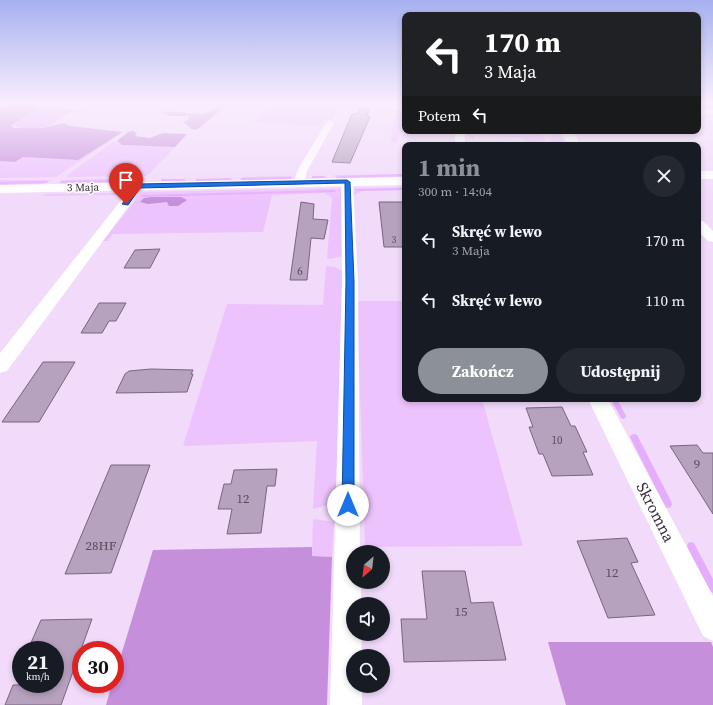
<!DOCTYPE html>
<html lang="pl">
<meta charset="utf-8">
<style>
body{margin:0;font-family:"Source Serif 4",serif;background:#242831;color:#f1f3f6;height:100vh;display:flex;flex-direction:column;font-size:15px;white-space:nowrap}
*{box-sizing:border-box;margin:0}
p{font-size:13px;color:#9ea1a6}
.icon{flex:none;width:22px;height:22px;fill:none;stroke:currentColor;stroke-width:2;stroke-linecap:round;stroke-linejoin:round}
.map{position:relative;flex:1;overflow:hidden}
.details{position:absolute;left:402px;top:142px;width:299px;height:260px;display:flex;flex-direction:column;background:#171b24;border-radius:8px;box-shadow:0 2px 6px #0003}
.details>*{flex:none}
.hud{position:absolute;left:402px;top:12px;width:299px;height:122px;border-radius:8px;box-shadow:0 2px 6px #0003;background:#202124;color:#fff;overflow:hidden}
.needle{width:26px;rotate:208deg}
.buttons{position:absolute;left:346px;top:545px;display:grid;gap:8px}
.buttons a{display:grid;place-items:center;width:44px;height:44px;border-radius:50%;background:#171b24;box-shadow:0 2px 6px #0003;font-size:20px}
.speed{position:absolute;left:12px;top:641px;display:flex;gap:8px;font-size:20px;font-weight:700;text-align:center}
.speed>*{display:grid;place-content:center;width:52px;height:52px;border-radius:50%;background:#171b24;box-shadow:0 2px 6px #0003;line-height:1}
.speed small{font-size:10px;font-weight:400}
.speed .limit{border:6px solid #d22;background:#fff;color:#111}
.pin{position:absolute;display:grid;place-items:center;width:34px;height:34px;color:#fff;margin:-41px -17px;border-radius:50% 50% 50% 0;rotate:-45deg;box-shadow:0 0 4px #0007}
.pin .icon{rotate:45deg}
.me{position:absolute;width:44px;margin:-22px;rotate:0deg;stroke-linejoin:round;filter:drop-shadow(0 0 3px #0008)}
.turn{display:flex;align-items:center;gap:14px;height:84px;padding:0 16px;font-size:18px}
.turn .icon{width:52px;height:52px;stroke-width:2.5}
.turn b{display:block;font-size:28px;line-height:34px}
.then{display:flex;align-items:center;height:38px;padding:0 16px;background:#0003;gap:8px;font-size:15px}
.round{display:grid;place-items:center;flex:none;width:42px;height:42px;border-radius:21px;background:#242831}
.summary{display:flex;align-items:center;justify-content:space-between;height:68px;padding:0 16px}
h1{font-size:24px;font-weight:700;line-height:30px;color:#8c9099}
.cta{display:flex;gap:8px;margin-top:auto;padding:8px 16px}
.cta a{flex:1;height:46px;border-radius:24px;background:#8c9099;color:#fff;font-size:16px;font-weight:700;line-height:46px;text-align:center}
.cta a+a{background:#242831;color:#f1f3f6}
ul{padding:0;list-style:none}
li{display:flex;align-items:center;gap:12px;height:60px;padding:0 16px}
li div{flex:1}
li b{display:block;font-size:15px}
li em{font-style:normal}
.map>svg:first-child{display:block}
.green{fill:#edc3fe}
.forest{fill:#c68fdc}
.water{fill:#e6adfc}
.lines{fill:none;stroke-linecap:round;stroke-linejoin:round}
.stream{fill:#e6adfc;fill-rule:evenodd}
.building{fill:#b6a1bf;stroke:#796581}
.minor{fill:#fff;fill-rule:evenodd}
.tertiary{fill:#fff;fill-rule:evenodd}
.route{fill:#1a73e8;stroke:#114b97}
.labels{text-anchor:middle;stroke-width:3;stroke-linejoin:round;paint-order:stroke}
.far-number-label{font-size:9px;fill:#574c5c}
.far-street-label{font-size:11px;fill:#372f3b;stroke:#fff}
.number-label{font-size:11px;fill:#574c5c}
.near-number-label{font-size:13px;fill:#574c5c}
.near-street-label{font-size:16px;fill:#372f3b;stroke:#fff}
</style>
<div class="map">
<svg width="713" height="705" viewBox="0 0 713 705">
<rect width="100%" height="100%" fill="#f1dafa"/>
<path class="green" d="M271,104H359L405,108V118H403L401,125H405V131H443V132L433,131V133L400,132L397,143L390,142L396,109L340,105L332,120L323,119L319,126L254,122Z
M467,131L495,133V131H540L547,145H525L523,138L474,134V140L467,135Z
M545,131H558L565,145H549L552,134Z
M107,140L110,141L56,177L0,178V161L15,162L23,157L78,160Z
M114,141L122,145L175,147L147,176L65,177Z
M403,174L404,176L401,178L337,179L334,175Z
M289,176L295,177L286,180H241L242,177Z
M145,178L137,183L62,184L59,183L62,180Z
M0,180H53L39,185L0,186Z
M405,187V190L362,191L353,196L351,188Z
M342,188V256L331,259L327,258L332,198L324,193L272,195L263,232L113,234L108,241H103L142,192Z
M125,193L121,199L117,195L43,196L46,194Z
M326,266L335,267L343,272L339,502L313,509L317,441L183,446L227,304L323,305Z
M357,301H405V399H482L523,546L365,547Z
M313,519L334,522L332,557L312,556Z"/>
<path class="forest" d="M8,104H33L39,108L11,126L14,128H42L64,123L70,126L123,132L78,160L23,157L15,162L0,161V108Z
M210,104H229L196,130L192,129L183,122L188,120L189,116H168L162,112C180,109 203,121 216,106Z
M133,131L137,133L135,136L150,138L163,133L187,134L175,147L122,145L117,141L128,132Z
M151,197H181L187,200L178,206H169L167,202L148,204L140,202L144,198Z
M312,547V556L332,557L327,705H106L112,684H115V675L153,550Z
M548,642H711L713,647V705H566Z"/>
<path class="water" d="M108,104H132C129,107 80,111 71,113C64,114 59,120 53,124C42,130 25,129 13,126C21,121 30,111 40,109C56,106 95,116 108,104Z"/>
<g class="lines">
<path class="stream" d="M402,174L404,175L403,176L338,178L336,177L338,176Z
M312,176H324L326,177L324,178H312Z
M290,177L292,178L291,179L242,180L240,179L242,178Z
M230,178L232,179L231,180L197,181L195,180L197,179Z
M140,179H141V181L62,183L60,182L62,181Z
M161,179H184L186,180L184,181H161Z
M47,181L48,182L46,183L0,184V182Z
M405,188V190L357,191L355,190L357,189Z
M334,190L336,191L335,192L142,197L140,196L142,195Z
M611,399H617L626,416L625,418L623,419L621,418Z
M634,434L637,435L671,501L672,504L671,507L668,508L665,507L630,437L631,435Z
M691,542L694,543L713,579V593L710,591L688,549L687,546L688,543Z"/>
</g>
<path class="building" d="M361,107L369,110L367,115L370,117L350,163L332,162L352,114H357Z
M301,202L314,204L313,219L328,220L324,239L311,238L307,280H290Z
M379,202H405V247H384Z
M160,249L150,268H124L135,250Z
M99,303H126L116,321H109L102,333H81Z
M43,362H75L39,422H2Z
M151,369L193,370L191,374H193L187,392L116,393L125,374L129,371Z
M562,407L571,426H575L587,452H583L593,475L552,476L543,454H539L529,427H533L526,408Z
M697,445L703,453H713V514L670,446Z
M111,465H150L111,573L65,574Z
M277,469L275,486H267L261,533L227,534L232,509H218L224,484H231L234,470Z
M627,538L638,562L631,563L655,615L608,618L577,541Z
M422,571H465L471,603L493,602L506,660L404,662L401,619H427Z
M92,619L61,705H5L13,685L55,684V650H30L32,646L30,645L41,620Z"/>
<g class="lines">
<path class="minor" d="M361,104L405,105V109L365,106Z
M698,110H713V114H698Z
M330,120L334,123L307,171L304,185H296L294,183L297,171L326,123Z
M455,131H465V145H455Z
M347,179L353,182L358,281L360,552H353V582H361V604H353V634H361L362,656H353V686H362V705H330L342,281L341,182Z
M138,183L144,186L142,188L7,371L0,373V353L134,184Z
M698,220L703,221L713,231V242L708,241L698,231Z
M588,399H608L713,596V641L703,636Z"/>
<path class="tertiary" d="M561,131H573L580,145H568Z
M698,171H713V179H698Z
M405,177V185L0,193V185Z"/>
</g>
<linearGradient id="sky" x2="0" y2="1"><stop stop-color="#a7b1f0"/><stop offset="0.51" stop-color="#f9eefd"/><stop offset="1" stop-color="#f9eefd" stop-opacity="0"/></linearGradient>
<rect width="713" height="202" fill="url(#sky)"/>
<path class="route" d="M347,180L350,182L354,281V505L352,509L348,511L344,509L342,505L346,281L345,183L140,188L128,205L122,204L138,184Z"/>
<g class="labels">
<g class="far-number-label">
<text x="394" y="243">3</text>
</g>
<g class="far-street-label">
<text transform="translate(83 187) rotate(-1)" y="4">3 Maja</text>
</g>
<g class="number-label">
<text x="300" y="275">6</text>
<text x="557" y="444">10</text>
</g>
<g class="near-number-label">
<text x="697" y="468">9</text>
<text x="243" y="503">12</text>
<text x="101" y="550">28HF</text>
<text x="612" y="577">12</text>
<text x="461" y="616">15</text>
</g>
<g class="near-street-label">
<text transform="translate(656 512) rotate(63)" y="6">Skromna</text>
</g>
</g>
</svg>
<div class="buttons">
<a><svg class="needle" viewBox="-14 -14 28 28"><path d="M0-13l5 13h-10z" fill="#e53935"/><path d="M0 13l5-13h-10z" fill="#9ea1a6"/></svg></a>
<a><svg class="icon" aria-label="sound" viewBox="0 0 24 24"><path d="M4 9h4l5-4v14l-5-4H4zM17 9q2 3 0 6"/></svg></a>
<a><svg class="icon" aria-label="search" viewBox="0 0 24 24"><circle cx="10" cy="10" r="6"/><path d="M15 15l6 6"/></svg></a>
</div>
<div class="speed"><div>21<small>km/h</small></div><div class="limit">30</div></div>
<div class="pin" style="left:126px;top:204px;background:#d93025"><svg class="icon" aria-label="arrive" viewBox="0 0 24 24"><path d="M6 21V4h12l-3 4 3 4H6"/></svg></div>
<svg class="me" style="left:348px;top:505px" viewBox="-20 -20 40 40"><circle r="19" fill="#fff"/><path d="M0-13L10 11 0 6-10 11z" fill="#1a73e8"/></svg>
<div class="hud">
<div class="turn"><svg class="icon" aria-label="left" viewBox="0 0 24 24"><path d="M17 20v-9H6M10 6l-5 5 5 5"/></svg><div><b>170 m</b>3 Maja</div></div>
<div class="then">Potem<svg class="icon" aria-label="left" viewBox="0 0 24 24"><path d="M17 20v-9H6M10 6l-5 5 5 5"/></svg></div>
</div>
<section class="details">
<div class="summary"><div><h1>1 min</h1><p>300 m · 14:04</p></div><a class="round"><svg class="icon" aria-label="close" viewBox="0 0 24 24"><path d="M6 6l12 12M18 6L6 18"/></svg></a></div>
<ul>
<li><svg class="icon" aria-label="left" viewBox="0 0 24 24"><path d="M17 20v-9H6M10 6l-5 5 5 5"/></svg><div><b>Skręć w lewo</b><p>3 Maja</p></div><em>170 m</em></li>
<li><svg class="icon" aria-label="left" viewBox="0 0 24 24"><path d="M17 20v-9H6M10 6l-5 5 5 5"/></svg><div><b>Skręć w lewo</b></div><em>110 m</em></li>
</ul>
<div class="cta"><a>Zakończ</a><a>Udostępnij</a></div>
</section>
</div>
